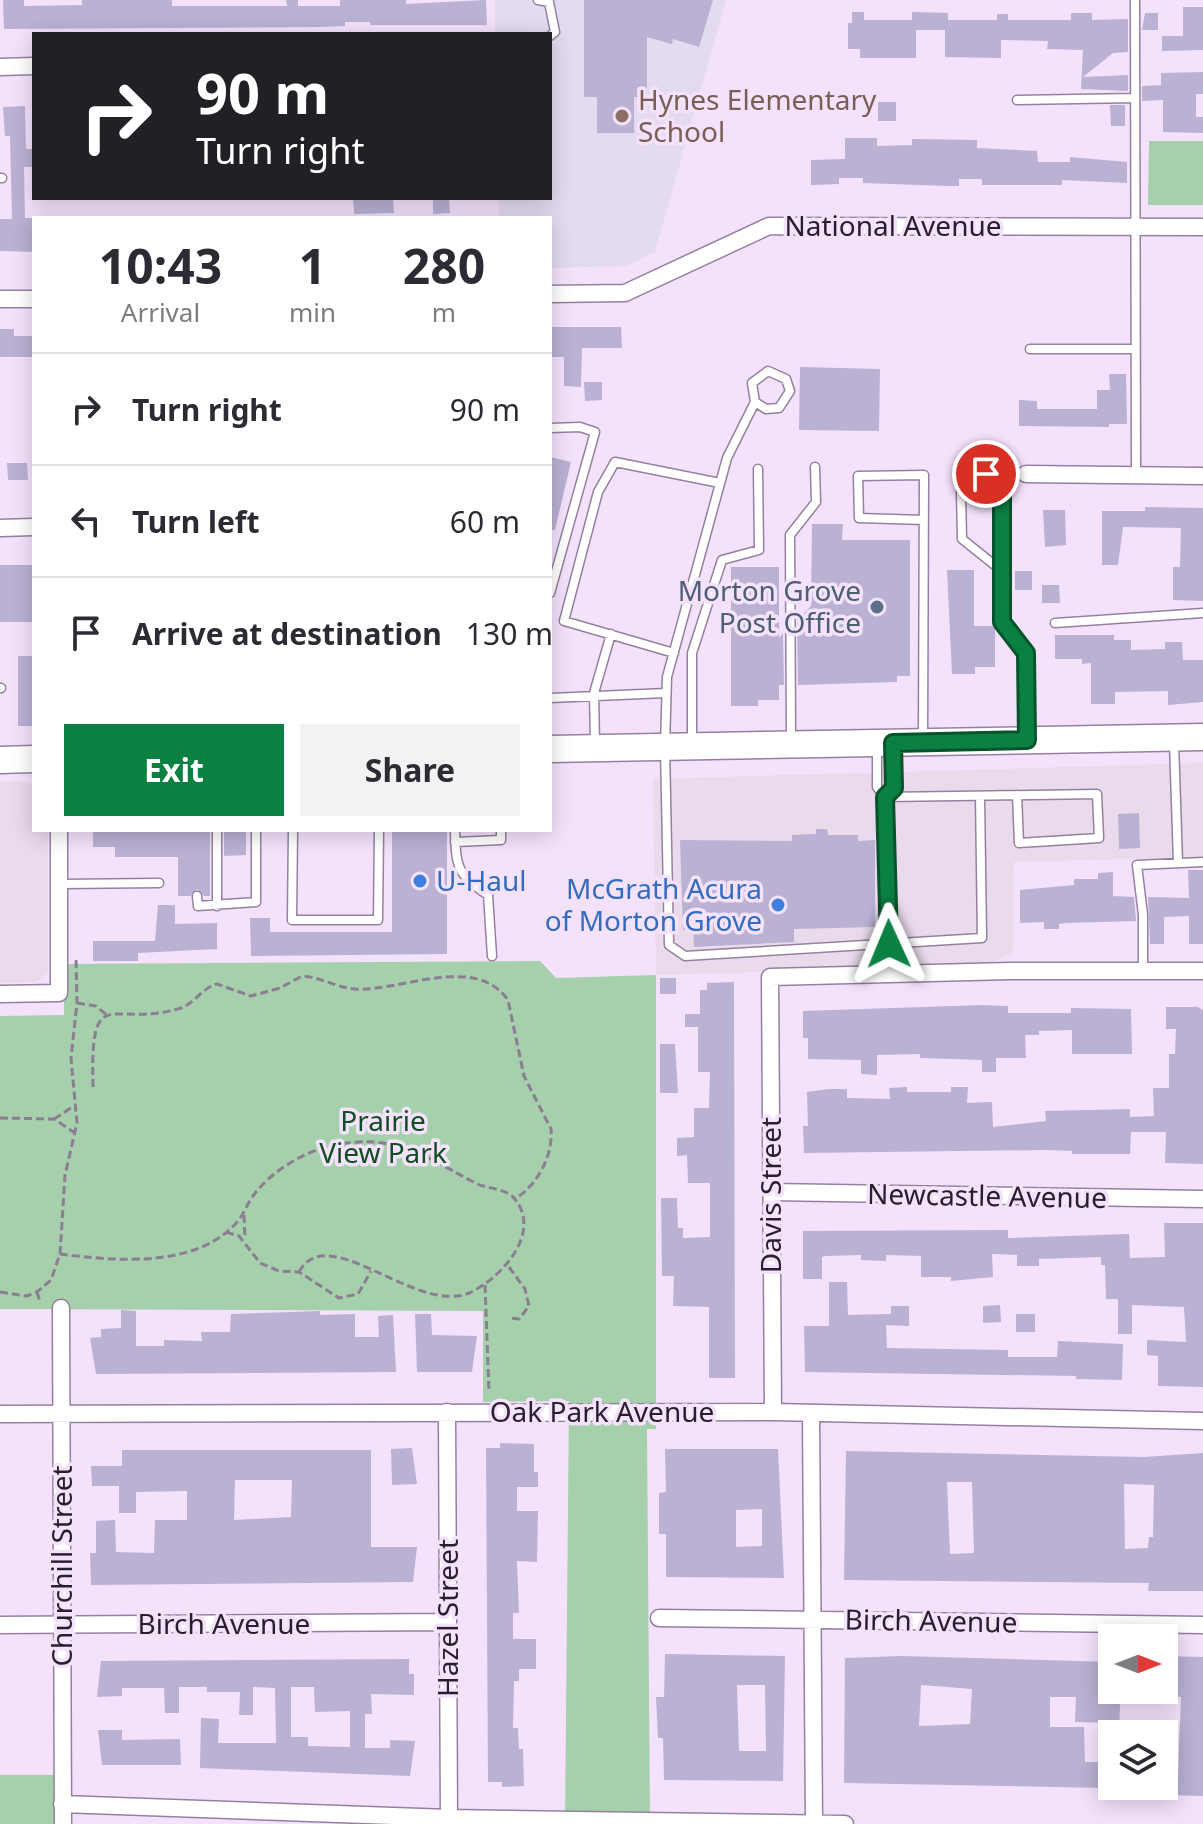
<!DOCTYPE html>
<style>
body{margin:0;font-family:"Noto Sans",sans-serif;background:#f2f2f3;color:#2b2b33;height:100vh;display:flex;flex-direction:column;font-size:30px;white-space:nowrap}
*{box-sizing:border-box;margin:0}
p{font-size:26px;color:#7c7c81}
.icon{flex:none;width:44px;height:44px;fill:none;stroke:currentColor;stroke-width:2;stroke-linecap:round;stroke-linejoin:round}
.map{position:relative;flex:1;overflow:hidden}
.drawer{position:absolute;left:32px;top:216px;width:520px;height:616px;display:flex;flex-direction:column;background:#fff;border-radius:0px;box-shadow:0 4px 20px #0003}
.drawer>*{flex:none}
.guide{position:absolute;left:32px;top:32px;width:520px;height:168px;border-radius:0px;box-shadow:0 4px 20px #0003;background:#202124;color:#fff;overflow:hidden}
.needle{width:52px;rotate:90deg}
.tools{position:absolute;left:1098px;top:1624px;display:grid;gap:16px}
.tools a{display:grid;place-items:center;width:80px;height:80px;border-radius:0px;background:#fff;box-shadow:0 4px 20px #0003;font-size:40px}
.pin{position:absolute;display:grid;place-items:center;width:68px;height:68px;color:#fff;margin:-34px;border:4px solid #fff;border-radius:50%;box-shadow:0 2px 8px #0007}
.me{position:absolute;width:88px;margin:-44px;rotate:359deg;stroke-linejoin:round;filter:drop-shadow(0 0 6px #0008)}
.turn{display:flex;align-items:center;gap:28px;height:168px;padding:0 32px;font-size:36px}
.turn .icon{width:104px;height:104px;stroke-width:2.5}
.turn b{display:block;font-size:56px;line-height:68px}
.eta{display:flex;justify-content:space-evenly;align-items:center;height:136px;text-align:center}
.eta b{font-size:48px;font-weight:700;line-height:56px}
.primary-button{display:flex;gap:16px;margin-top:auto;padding:16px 32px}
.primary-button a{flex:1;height:92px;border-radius:0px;background:#0b8043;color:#fff;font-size:32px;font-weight:700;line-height:92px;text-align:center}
.primary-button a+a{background:#f2f2f3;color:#2b2b33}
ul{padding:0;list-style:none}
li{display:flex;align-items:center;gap:24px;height:112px;padding:0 32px;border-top:2px solid #e1e1e2}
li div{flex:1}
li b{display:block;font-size:30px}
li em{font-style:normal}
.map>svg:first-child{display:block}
.commercial{fill:#e9daec}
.education{fill:#e4dbf0}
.green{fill:#a6cfac}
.building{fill:#bab1d3;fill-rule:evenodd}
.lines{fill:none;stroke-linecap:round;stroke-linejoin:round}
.service-casing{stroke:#95819f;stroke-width:11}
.minor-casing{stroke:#95819f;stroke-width:19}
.primary-casing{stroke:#95819f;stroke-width:29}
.path{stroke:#8b7e92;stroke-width:3;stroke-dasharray:8 4;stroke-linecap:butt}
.service{stroke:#fff;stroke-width:8}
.minor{stroke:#fff;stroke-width:16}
.primary{stroke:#fff;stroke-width:26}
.route-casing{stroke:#07532c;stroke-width:20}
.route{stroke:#0b8043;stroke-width:14}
.education-dot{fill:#8d6e63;stroke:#f4e2fd;stroke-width:3}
.service-dot{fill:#5c6f8a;stroke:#f4e2fd;stroke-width:3}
.shop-dot{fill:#3f7fe0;stroke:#f4e2fd;stroke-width:3}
.labels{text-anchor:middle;stroke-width:7;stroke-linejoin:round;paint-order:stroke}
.education-label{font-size:28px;fill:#785e54;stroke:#f4e2fd;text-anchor:start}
.street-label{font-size:28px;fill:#271f2b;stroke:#f4e2fd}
.service-label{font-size:28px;fill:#4e5e75;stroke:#f4e2fd;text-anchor:end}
.shop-label{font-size:28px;fill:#366cbe;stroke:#f4e2fd;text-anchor:start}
.park-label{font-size:28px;fill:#114c22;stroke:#f4e2fd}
</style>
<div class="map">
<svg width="1203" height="1824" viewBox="0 0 1203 1824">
<rect width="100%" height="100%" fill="#f4e2fd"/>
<path class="commercial" d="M1203,763V857L1014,862L1013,952L987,966L656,975L653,779Z
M22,781L34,785V830H48V972L37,982L0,983V782Z"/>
<path class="education" d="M495,0H726L655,252L627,266L550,268V218H499L498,198H550V34H495Z"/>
<path class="green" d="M1149,141H1203V205H1148Z
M540,961L556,978L656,975V1429H647L650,1824H565L569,1401L483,1402V1311L0,1309V1016L64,1015V964Z
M0,1775H55L56,1824H0Z"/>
<path class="building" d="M3,0H24V6L82,5V0H172V6H287L286,0H298V6H340V0H406V4L486,0L487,25H370V22H345V26L320,27L4,29Z
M584,0H713L699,47L673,39L672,44L647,37V97H634V133H597V97H584Z
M1183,7H1203V50L1162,51V36H1183Z
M852,12H864V20H912V12L948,13V20H997V14H1008V20H1071V13H1092V20L1128,19V52L1113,53L1083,77L1128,75V91L1081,89L1083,50L1047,49L1048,41L1001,40V58L945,57V30H916V58H860V49H848V23H852Z
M1145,13H1158V30H1142Z
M1203,72V94H1196V117H1203V133L1163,132V100L1142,101V86L1161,85V73Z
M878,102H896V121H878Z
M1110,105H1125V126H1111Z
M25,106L26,149H34V167H24L25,218H34V252L0,251V219H12L10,136H5L3,107Z
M845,138H877V146L912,145V139L977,140V148L1037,151L1038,162H1070V157L1127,162V183L1062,180V185H982V179H959V186H948L863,183V178H839V184L811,185V160L845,159Z
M353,198H393L394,213L354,214Z
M433,198H449L450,213L433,214Z
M550,327H621L622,348H582L581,387L564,386V357H550Z
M0,329H14V336H34V357H0Z
M800,367L880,369L879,431L799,430Z
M1109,374H1126L1127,424H1109V427L1019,426V400L1037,401V409H1097V390H1110Z
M584,382H602V400L585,401Z
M550,457L571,462L555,530H550Z
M7,463H27L28,480H8Z
M1145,507L1203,508V601L1173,600V567H1180L1181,528L1123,527L1118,565H1102V511H1145Z
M1043,510H1065L1066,545L1045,547Z
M812,524H843L842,540H910V676H897V682L798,685L797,620L811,606Z
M0,565H34V622H0Z
M731,567H779V638L783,633L784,685H779V700H758V706H731Z
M947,570H974V626H995V667H975V674H952Z
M1015,571H1032V590H1015Z
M1042,585H1059L1060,603H1042Z
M1055,635H1114V640H1131V650L1165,649V642H1182L1183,660H1203V702L1168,705V691L1115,692V704H1091V663L1082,664V659H1055Z
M18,656H34V726H18Z
M1139,813L1140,848L1119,849L1118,814Z
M816,829H827L828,835H858V841L875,840V927L794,929V942L694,947L693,930H683L680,840L792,841V835L816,834Z
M93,830H210V896H204L197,889L190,896H178V857H115V847H93Z
M224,830H246V855L224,856Z
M392,830H447V954L251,956L250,918H270V932H392Z
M1188,870H1203V944H1189V916L1164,917V944H1150L1148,897L1189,898Z
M1113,872V896L1134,897L1136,921L1066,923L1059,924V929H1044V922L1020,923V890L1074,885V879H1098V873Z
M158,905H175V924L217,923V949L138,953V961H93V941H155Z
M660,978H676V994H660Z
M734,982L735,1378H709V1307L673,1306L674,1276H662L661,1198H677L678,1228H683V1238L710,1237V1183H688L687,1155L677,1156V1138L694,1137V1108H709L710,1072H698V1027H685V1014H700V990H707V983Z
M983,1005L1008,1006V1013H1071V1008L1131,1009L1132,1054H1072V1030L1039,1031V1035H1025L1026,1058H996V1072H982V1060L920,1058V1054L877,1055V1075L861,1074V1060L808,1059V1038H803V1011Z
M1166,1007H1198L1203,1010V1164L1165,1163L1166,1132H1131L1130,1154H1072V1151L1047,1150L804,1153L803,1126H808L807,1092L829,1089H847V1098L890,1099L889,1088L907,1087V1092H951V1087H968L967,1103L992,1102L993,1127L1046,1121L1045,1111L1130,1109V1117L1154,1116L1153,1088H1169V1054H1175L1176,1029H1166Z
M660,1044H675L678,1093H660Z
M1164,1223H1203V1387L1158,1386V1356L1147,1355V1340L1186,1342L1184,1307L1132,1305V1334H1118V1299H1106L1105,1265H1101V1257L1039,1259V1266H1017V1255L992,1254L993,1277L951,1281V1277H921V1256L886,1255V1261L861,1260V1255L825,1256L822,1257V1279H803V1231L1008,1230V1238L1129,1234L1130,1258L1165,1257Z
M829,1282H847L848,1315L891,1314V1306H909V1326L886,1325L887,1348L1008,1350V1357H1057L1058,1341L1123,1344L1122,1380L1076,1379V1376L805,1372L804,1326H829Z
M1000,1305L1001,1322L983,1323V1306Z
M121,1310L136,1311V1346H164V1340L202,1341L201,1332H230L231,1314L320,1311V1315L355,1314V1337H379L378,1316L393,1315L396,1372L96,1374L90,1338L101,1337V1329L121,1328Z
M415,1314H431L432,1335L477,1336L472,1372H417Z
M1016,1314H1035V1332H1016Z
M500,1443L534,1444V1472H538V1487H517V1511H538L537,1562L517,1561L519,1613H513V1639H536V1669H519V1681H514L513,1728H518L519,1749H523L524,1786L502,1787V1782H488L486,1448H500Z
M412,1448L417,1484L392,1485L391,1449Z
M665,1449H778L784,1578L666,1577V1534H659V1493L666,1492ZM762,1509V1546L736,1547V1510Z
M122,1450H371V1547H417L413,1582L91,1585L90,1553H96V1521L115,1520L116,1552L154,1553L155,1520H187V1491L136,1492V1513H119V1486H92L91,1466H122ZM235,1480H292L291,1517L234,1520Z
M846,1451L1144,1457L1203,1453V1591H1148L1149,1583L844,1580ZM947,1482H972L974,1553L950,1554ZM1124,1484L1154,1485L1153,1537H1149L1148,1548L1125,1549Z
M665,1654L785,1656L783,1781L664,1780L663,1738H658L656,1697H664ZM737,1685H765L766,1751H739Z
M902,1656L1112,1662V1704H1120L1119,1734H1108V1723L1075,1722L1076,1697H1050V1727H1084L1085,1762H1104V1788L844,1783L845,1658ZM921,1685L972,1689L970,1724L919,1726Z
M1164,1656L1203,1657V1796L1164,1795V1775H1178L1181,1697L1164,1696Z
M409,1659V1674H414V1695L371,1694L372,1714H365V1748H390V1740L415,1741L410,1776L200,1768L201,1718L219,1719L218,1743H276L275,1688L253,1687V1715H239L240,1692H207V1687H179V1713H165L164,1688H122V1696L97,1697L101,1661ZM291,1687H314L315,1712L350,1711V1747L308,1746V1737H291Z
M98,1730H122V1740L180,1739L181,1765H102Z"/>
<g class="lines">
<g class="service-casing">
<path id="service" d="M538,0L549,2L555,32L550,36
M1135,0L1136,475
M1017,100L1135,98
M0,178H2
M1030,349H1135
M755,402L766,409L779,408L790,391L786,379L768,371L752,383L755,402L727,458L667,677L665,747L669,945L685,956L982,938L980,796
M550,428L580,427L595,432L550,593
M1002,571L962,539L961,492L970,474H986L1002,487V622L1026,653L1027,736
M1055,623L1203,613
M674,653L564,621L598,492L615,462L720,483
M0,688H1
M550,698L666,693
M923,737L924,475L858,476L859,518L924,520
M791,741L790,535L816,502L815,467
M692,742V653L722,560L759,550L758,469
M1174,742L1178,863
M595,743L594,693L611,634
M877,748V787L885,797L889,944
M885,797C956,796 1026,795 1097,794L1099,838L1019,843L1017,795
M885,797L894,788L893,745
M217,830V906
M293,830L292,920H378L379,830
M455,830C456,868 457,874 488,895L492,956
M455,842L501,840V830
M60,884L159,883
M197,896L198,906L256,902V830
M1143,971V915L1137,865L1203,862"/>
</g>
<g class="minor-casing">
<path id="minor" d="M0,67L34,66
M550,294L625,293L769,226L1203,227
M0,299H34
M1026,474L1203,476
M0,528L34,527
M0,994L59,993V830
M771,1192L1203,1199
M61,1308L63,1824
M447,1412L449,1824
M773,1412L770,977L1010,971H1203
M811,1413L814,1824
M0,1414L773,1412L1203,1421
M659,1618L1203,1625
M0,1625L448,1622
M62,1804L449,1818L845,1824"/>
</g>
<g class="primary-casing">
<path id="primary" d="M550,749L1203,737
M0,760L34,759"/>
</g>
<path class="path" d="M77,1003L96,1006L108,1016
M93,1087C90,978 111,1030 181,1008C195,1003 202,988 217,984L251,996L280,988L302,976C321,977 337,988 355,989C400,992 475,953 508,1000L524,1076L551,1129C553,1157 537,1185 515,1199
M0,1118L54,1119L75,1133
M54,1119L74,1106
M244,1215L245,1239
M226,1232L239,1236L260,1263L279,1271L299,1272L339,1298L358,1294L371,1271
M60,1254C116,1261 197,1269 238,1221C244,1214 247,1204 253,1196C271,1171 305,1151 334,1145C394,1133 425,1156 475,1183C487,1189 505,1188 514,1198C544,1233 499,1280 469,1293C415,1315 328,1219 299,1272
M509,1267L525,1289L529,1306L519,1319L510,1318
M485,1285L489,1391
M0,1292L27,1296L37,1292L51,1280L60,1254L65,1175L77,1123L71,1058L77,1003L76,958
M37,1292L40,1302"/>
<use href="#service" class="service"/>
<use href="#minor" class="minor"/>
<use href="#primary" class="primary"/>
</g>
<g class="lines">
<g class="route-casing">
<path id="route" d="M889,944L885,797L894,788L893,743L1027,740L1026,653L1002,622V487L986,474"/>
</g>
<use href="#route" class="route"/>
</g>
<circle class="education-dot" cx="622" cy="116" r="8"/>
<circle class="service-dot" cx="877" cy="607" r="8"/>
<g class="shop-dot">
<circle cx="420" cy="881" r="8"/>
<circle cx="778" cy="905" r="8"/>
</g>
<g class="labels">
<g class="education-label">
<text x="638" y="110">Hynes Elementary<tspan x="638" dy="32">School</tspan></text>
</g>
<g class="street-label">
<text x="893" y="236">National Avenue</text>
<text transform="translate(771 1195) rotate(-90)" y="10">Davis Street</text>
<text transform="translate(987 1196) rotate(1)" y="10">Newcastle Avenue</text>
<text x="602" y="1422">Oak Park Avenue</text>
<text transform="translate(62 1566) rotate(-90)" y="10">Churchill Street</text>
<text transform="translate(448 1618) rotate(-90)" y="10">Hazel Street</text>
<text transform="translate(931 1621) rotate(1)" y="10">Birch Avenue</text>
<text x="224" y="1634">Birch Avenue</text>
</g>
<g class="service-label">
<text x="861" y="601">Morton Grove<tspan x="861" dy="32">Post Office</tspan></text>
</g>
<g class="shop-label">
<text x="436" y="891">U-Haul</text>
<text x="762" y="899" text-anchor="end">McGrath Acura<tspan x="762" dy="32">of Morton Grove</tspan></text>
</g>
<g class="park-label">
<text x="383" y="1131">Prairie<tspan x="383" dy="32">View Park</tspan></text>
</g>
</g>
</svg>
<div class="tools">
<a><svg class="needle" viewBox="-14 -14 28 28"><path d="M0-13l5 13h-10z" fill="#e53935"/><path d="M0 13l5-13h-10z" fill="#7c7c81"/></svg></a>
<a><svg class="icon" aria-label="layers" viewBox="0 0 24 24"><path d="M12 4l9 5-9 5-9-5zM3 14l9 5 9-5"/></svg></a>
</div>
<div class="pin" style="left:986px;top:474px;background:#d93025"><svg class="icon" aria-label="arrive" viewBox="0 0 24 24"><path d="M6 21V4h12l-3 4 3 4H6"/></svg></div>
<svg class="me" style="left:889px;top:944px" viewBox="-20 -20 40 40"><path d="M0-17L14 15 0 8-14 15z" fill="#0b8043" stroke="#fff" stroke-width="4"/></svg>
<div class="guide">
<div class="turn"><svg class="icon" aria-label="right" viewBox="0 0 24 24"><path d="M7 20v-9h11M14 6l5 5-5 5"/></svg><div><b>90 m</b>Turn right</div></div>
</div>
<section class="drawer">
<div class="eta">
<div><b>10:43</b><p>Arrival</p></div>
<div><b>1</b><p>min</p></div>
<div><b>280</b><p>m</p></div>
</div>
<ul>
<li><svg class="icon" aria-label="right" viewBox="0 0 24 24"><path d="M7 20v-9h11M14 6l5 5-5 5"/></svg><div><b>Turn right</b></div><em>90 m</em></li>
<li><svg class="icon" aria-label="left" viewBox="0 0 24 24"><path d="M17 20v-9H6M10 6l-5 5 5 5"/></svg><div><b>Turn left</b></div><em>60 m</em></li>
<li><svg class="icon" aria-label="arrive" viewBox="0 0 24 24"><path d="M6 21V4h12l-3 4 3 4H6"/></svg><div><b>Arrive at destination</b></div><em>130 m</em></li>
</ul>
<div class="primary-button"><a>Exit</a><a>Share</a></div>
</section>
</div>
